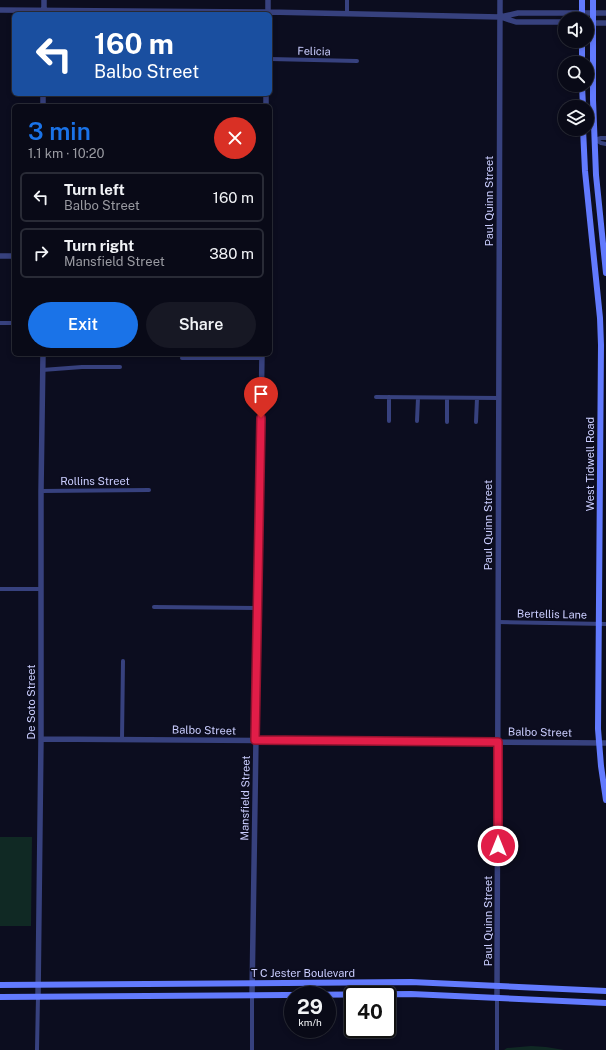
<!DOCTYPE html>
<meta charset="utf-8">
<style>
body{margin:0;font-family:"Public Sans",sans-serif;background:#171824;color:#f1f3f6;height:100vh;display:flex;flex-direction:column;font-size:15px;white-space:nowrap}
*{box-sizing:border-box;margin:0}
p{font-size:13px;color:#999aa1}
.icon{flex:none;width:22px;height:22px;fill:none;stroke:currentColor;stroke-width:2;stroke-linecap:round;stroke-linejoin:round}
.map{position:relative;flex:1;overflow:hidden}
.side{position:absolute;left:12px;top:104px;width:260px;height:252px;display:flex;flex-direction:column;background:#090a17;border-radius:6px;box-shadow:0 2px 6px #0003,0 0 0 1px #292b36}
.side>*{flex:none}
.banner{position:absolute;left:12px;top:12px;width:260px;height:84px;border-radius:6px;box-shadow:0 2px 6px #0003,0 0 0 1px #292b36;background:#1a4fa0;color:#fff;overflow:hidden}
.controls{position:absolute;left:558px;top:12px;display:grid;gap:8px}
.controls a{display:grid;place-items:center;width:36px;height:36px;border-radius:50%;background:#090a17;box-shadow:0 2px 6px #0003,0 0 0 1px #292b36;font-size:20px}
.speed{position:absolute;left:284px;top:986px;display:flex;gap:8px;font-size:20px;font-weight:700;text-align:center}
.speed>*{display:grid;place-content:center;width:52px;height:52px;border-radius:50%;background:#090a17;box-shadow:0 2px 6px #0003,0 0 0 1px #292b36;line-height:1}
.speed small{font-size:10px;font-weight:400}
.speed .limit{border:2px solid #111;border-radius:6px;background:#fff;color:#111}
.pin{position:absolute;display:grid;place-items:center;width:34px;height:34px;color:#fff;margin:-41px -17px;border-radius:50% 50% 50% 0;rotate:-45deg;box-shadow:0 0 4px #0007}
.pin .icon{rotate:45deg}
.me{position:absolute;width:44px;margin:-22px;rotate:0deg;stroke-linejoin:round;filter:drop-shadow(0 0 3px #0008)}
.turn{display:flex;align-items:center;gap:14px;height:84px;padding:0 16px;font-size:18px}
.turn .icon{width:52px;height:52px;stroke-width:2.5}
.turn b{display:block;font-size:28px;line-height:34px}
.round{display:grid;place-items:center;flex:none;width:42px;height:42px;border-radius:21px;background:#171824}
.overview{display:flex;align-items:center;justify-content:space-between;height:68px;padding:0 16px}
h1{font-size:24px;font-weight:600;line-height:30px;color:#1a73e8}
.cta{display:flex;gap:8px;margin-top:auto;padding:8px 16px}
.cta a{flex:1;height:46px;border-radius:24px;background:#1a73e8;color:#fff;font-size:16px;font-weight:600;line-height:46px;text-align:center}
.cta a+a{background:#171824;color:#f1f3f6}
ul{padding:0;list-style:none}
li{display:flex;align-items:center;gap:12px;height:50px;margin:0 8px 6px;padding:0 8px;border:2px solid #292b36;border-radius:6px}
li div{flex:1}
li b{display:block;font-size:15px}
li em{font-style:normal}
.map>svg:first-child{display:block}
.green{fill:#102924}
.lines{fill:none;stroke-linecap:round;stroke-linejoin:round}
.minor{stroke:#37417e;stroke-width:4}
.tertiary{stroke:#37417e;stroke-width:5.5}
.secondary{stroke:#627afe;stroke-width:6}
.route-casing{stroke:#92132f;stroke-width:10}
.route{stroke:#e11d48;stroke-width:7}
.labels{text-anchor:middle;stroke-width:3;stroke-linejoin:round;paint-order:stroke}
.street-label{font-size:11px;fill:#cbceff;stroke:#0c0d1f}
</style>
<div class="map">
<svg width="606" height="1050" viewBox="0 0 606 1050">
<rect width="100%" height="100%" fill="#0c0d1f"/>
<path class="green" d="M0,837H32L31,926H0Z
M531,1046L546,1047L564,1050H504L507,1048Z"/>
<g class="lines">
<path class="minor" d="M347,13V0
M270,59L357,61
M594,140L601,138H606
M596,140L601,143L606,144
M0,323H14
M182,358H262
M42,370L82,367H120
M376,397L499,398
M389,397V421
M447,398V422
M417,421L418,398
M476,422L477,398
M41,491L149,490
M0,589H41
M154,607L257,608
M498,622L606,624
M122,739L123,661
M37,1050L38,996
M252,1050V995
M497,1050V998"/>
<path class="tertiary" d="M0,10L268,12L500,17L518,13H606
M44,14V0
M268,14V0
M501,17L516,22H565
M587,23H606
M43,106V94
M266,106V94
M0,256H14
M41,739L606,743
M252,995L262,354
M38,996L41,739V491L43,354
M497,998L500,0"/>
<path class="secondary" d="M593,0V100L596,175L606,273
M582,19V0
M582,41V63
M582,85L583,107
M583,129L585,171L600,318L601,345L598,729L601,766L606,800
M0,985L411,982L606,991
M0,997L411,994L606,1003"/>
</g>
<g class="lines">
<g class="route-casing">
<path id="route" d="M261,418L255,740L498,742V846"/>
</g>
<use href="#route" class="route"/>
</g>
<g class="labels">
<g class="street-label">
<text transform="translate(314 51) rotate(1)" y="4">Felicia</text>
<text transform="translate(489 201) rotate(-90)" y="4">Paul Quinn Street</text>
<text transform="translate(590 464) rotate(-90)" y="4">West Tidwell Road</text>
<text x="95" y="485">Rollins Street</text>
<text transform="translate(488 525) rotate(-90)" y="4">Paul Quinn Street</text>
<text transform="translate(552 614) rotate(1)" y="4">Bertellis Lane</text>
<text transform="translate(31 702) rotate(-90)" y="4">De Soto Street</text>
<text transform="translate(204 730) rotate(1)" y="4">Balbo Street</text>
<text transform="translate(540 732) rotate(1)" y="4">Balbo Street</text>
<text transform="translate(245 798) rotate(-89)" y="4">Mansfield Street</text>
<text transform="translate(488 921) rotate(-90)" y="4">Paul Quinn Street</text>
<text x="303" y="977">T C Jester Boulevard</text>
</g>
</g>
</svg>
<div class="controls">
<a><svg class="icon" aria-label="sound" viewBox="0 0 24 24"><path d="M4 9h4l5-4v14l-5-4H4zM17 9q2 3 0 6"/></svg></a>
<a><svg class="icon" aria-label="search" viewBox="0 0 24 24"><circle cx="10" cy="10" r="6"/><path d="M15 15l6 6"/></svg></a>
<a><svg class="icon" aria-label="layers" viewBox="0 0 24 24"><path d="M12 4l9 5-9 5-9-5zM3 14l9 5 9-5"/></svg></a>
</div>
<div class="speed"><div>29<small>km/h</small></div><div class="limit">40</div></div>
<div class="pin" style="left:261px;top:418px;background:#d93025"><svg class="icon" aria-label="arrive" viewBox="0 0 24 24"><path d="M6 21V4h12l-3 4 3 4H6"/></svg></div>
<svg class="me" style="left:498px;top:846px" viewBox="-20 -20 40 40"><circle r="17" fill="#e11d48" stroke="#fff" stroke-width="3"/><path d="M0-11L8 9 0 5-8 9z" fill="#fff"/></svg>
<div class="banner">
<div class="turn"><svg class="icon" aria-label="left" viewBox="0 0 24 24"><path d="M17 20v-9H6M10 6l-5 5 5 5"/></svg><div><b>160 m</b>Balbo Street</div></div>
</div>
<section class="side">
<div class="overview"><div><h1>3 min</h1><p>1.1 km · 10:20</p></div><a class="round" style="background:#d93025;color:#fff"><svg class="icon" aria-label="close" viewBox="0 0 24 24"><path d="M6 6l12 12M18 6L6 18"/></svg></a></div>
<ul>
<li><svg class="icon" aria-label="left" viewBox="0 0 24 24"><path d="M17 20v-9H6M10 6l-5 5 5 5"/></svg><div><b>Turn left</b><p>Balbo Street</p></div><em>160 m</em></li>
<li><svg class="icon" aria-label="right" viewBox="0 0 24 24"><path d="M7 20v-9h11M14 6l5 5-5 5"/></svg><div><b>Turn right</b><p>Mansfield Street</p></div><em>380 m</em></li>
</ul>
<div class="cta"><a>Exit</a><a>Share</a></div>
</section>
</div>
